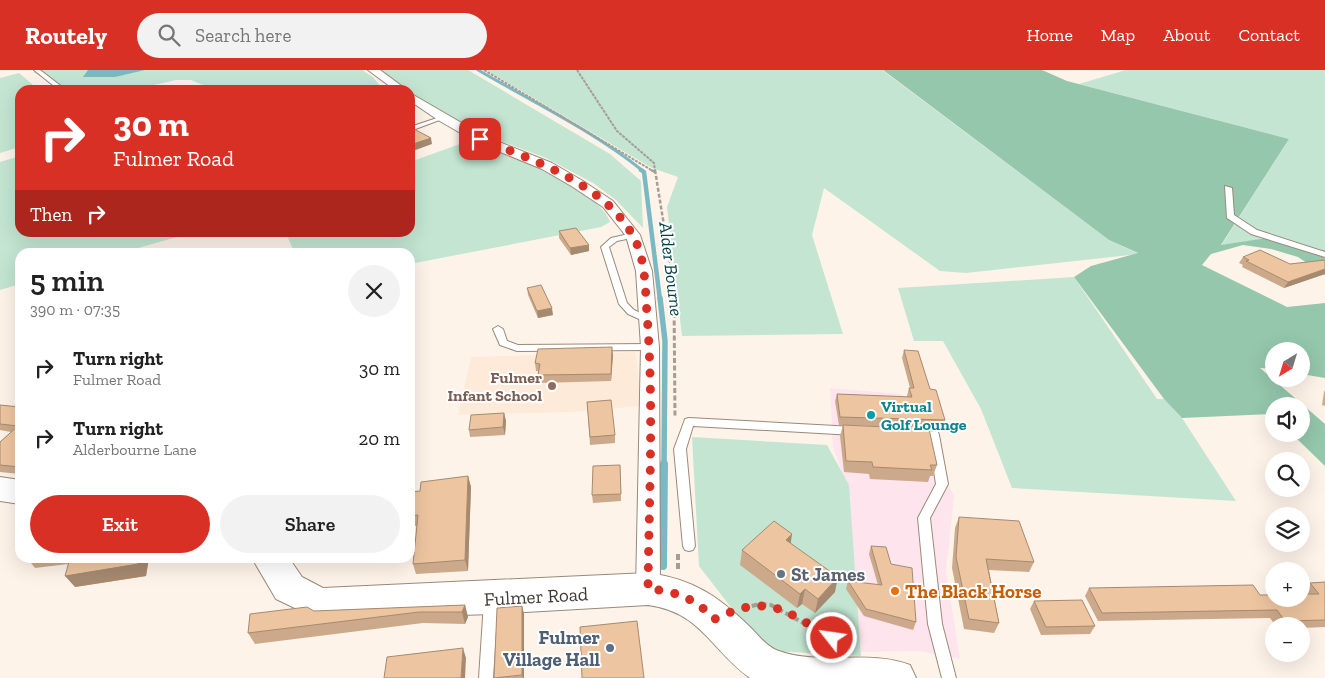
<!DOCTYPE html>
<meta charset="utf-8">
<style>
body{margin:0;font-family:"Zilla Slab",serif;background:#f2f2f2;color:#222;height:100vh;display:flex;flex-direction:column;font-size:19px;white-space:nowrap}
*{box-sizing:border-box;margin:0}
p{font-size:16px;color:#767676}
.icon{flex:none;width:28px;height:28px;fill:none;stroke:currentColor;stroke-width:2;stroke-linecap:round;stroke-linejoin:round}
.map{position:relative;flex:1;overflow:hidden}
.details{position:absolute;left:15px;top:178px;width:400px;height:315px;display:flex;flex-direction:column;background:#fff;border-radius:15px;box-shadow:0 5px 20px #0002}
.details>*{flex:none}
.top-card{position:absolute;left:15px;top:15px;width:400px;height:152px;border-radius:15px;box-shadow:0 5px 20px #0002;background:#d93025;color:#fff;overflow:hidden}
.needle{width:32px;rotate:218deg}
.tools{position:absolute;left:1265px;top:272px;display:grid;gap:10px}
.tools a{display:grid;place-items:center;width:45px;height:45px;border-radius:50%;background:#fff;box-shadow:0 5px 20px #0002;font-size:25px}
.pin{position:absolute;display:grid;place-items:center;width:42px;height:42px;color:#fff;margin:-21px;border-radius:10px;box-shadow:0 2px 8px #0006}
.me{position:absolute;width:55px;margin:-28px;rotate:300deg;stroke-linejoin:round;filter:drop-shadow(0 0 4px #0008)}
.turn{display:flex;align-items:center;gap:18px;height:105px;padding:0 15px;font-size:22px}
.turn .icon{width:65px;height:65px;stroke-width:2.5}
.turn b{display:block;font-size:35px;line-height:42px}
.then{display:flex;align-items:center;height:48px;padding:0 15px;background:#0003;gap:10px;font-size:19px}
.round{display:grid;place-items:center;flex:none;width:52px;height:52px;border-radius:26px;background:#f2f2f2}
.overview{display:flex;align-items:center;justify-content:space-between;height:85px;padding:0 15px}
h1{font-size:30px;font-weight:600;line-height:38px}
.action{display:flex;gap:10px;margin-top:auto;padding:10px 15px}
.action a{flex:1;height:58px;border-radius:30px;background:#d93025;color:#fff;font-size:20px;font-weight:600;line-height:58px;text-align:center}
.action a+a{background:#f2f2f2;color:#222}
ul{padding:0;list-style:none}
li{display:flex;align-items:center;gap:15px;height:70px;padding:0 15px}
li div{flex:1}
li b{display:block;font-size:19px}
li em{font-style:normal}
header{display:flex;align-items:center;gap:30px;box-sizing:border-box;height:70px;padding:0 25px;background:#d93025;color:#fff}
header strong{font-size:24px}
nav{display:flex;gap:28px;margin-inline-start:auto;font-size:18px}
.search{width:350px;height:45px;background:#f2f2f2;display:flex;align-items:center;gap:12px;box-sizing:border-box;padding:0 18px;border-radius:28px;color:#767676;font-size:19px}
.map>svg:first-child{display:block}
.commercial{fill:#fde4ed}
.built{fill:#feead8}
.green{fill:#c3e5d2}
.forest{fill:#94c7ac}
.water{fill:#7ab9c3}
.lines{fill:none;stroke-linecap:round;stroke-linejoin:round}
.stream-far3{stroke:#7ab9c3;stroke-width:3}
.stream-far2{stroke:#7ab9c3;stroke-width:4.5}
.stream-far1{stroke:#7ab9c3;stroke-width:5.5}
.stream{stroke:#7ab9c3;stroke-width:8}
.lane-casing{stroke:#9a8979;stroke-width:2}
.street-casing{stroke:#9a8979;stroke-width:2}
.secondary-casing{stroke:#9a8979;stroke-width:2}
.path-far3{stroke:#a69d95;stroke-width:2;stroke-dasharray:3 1;stroke-linecap:butt}
.path-far2{stroke:#a69d95;stroke-width:2.5;stroke-dasharray:4 2;stroke-linecap:butt}
.path-far1{stroke:#a69d95;stroke-width:3;stroke-dasharray:5 2.5;stroke-linecap:butt}
.path{stroke:#a69d95;stroke-width:4;stroke-dasharray:6 3;stroke-linecap:butt}
.lane{fill:#fff;fill-rule:evenodd}
.street{fill:#fff;fill-rule:evenodd}
.secondary{fill:#fff;fill-rule:evenodd}
.wall{fill:#cca98a}
.shaded-wall{fill:#a68a70}
.building{fill:#edc5a0;stroke:#a68a70}
.route{stroke:#d93025;stroke-width:9;stroke-dasharray:0 16.2}
.education-dot{fill:#8d6e63;stroke:#fff;stroke-width:2}
.culture-dot{fill:#0f9aa8;stroke:#fff;stroke-width:2}
.worship-dot{fill:#6b7280;stroke:#fff;stroke-width:2}
.food-dot{fill:#e8710a;stroke:#fff;stroke-width:2}
.service-dot{fill:#5c6f8a;stroke:#fff;stroke-width:2}
.labels{text-anchor:middle;stroke-width:4;stroke-linejoin:round;paint-order:stroke}
.education-label{font-size:16px;font-weight:bold;fill:#785e54;stroke:#fff;text-anchor:end}
.culture-label{font-size:16px;font-weight:bold;fill:#0d838f;stroke:#fff;text-anchor:start}
.water-label{font-size:18px;font-style:italic;fill:#014047;stroke:#fff}
.near-worship-label{font-size:19px;font-weight:bold;fill:#5b616d;stroke:#fff;text-anchor:start}
.near-food-label{font-size:19px;font-weight:bold;fill:#c56008;stroke:#fff;text-anchor:start}
.near-street-label{font-size:19px;fill:#403932;stroke:#fff}
.near-service-label{font-size:19px;font-weight:bold;fill:#4e5e75;stroke:#fff;text-anchor:end}
</style>
<header>
<strong>Routely</strong>
<div class="search"><svg class="icon" aria-label="search" viewBox="0 0 24 24"><circle cx="10" cy="10" r="6"/><path d="M15 15l6 6"/></svg>Search here</div>
<nav><a>Home</a><a>Map</a><a>About</a><a>Contact</a></nav>
</header>
<div class="map">
<svg width="1325" height="608" viewBox="0 0 1325 608">
<rect width="100%" height="100%" fill="#fef3e9"/>
<path class="commercial" d="M830,318L901,324L954,426L946,502L960,589L919,581L861,582L849,422L833,377Z"/>
<path class="built" d="M636,282L641,336L571,342L458,345L471,287Z"/>
<path class="green" d="M40,0H362L373,7L383,20H215L191,10H176L132,20H64L33,2Z
M377,0H468L610,84L641,111L643,158L616,130L593,113L546,88L466,58L410,25V20H404Z
M486,0H882L1109,170L1139,184L966,203L940,201L824,118L812,165L843,264L682,266L667,137L678,107L652,98Z
M1126,0H1325V180L1307,178L1274,167L1221,176L1289,69L1079,14Z
M19,3L39,20H20V77L0,83V8Z
M471,70C503,82 600,119 610,152L601,157L410,194V182H294L286,163L410,162V92Z
M20,86V162L191,163L124,182H20V214L0,220V92Z
M1074,207L1157,329H1164L1182,348L1236,431L1012,418L981,339L943,271H914L898,218Z
M692,367L827,375L849,415L861,586L772,581L733,540L699,496Z"/>
<path class="forest" d="M883,0H1042L1067,11L1289,69L1221,175L1274,167L1307,178L1325,180V205L1298,187L1271,179L1243,175L1211,184L1202,195L1287,237L1325,233V308L1301,304V281H1274V299L1260,298L1325,354V396L1292,364H1301V336H1274V346L1271,344L1182,348L1164,329L1074,207L1091,196L1138,183L1109,170Z"/>
<path class="water" d="M88,0H145L115,7H83Z"/>
<g class="lines">
<path class="stream-far3" d="M478,0C533,32 593,61 643,101"/>
<path class="stream-far2" d="M641,100L644,102L660,230"/>
<path class="stream-far1" d="M660,228L665,271L664,395"/>
<path class="stream" d="M663,496L664,394"/>
<g class="lane-casing">
<path id="lane" d="M34,0H40L66,20H59Z
M440,47L445,48L410,61V57Z
M1225,116L1232,118L1234,145L1257,160L1325,182V187L1251,164L1227,148Z
M633,163L637,165L636,167L617,171L609,177L627,233L634,240L651,248L653,250L648,253L628,244L619,234L601,177L611,168Z
M498,256L503,259L507,271L518,275L650,274L655,277L650,280L517,281L500,275L493,259Z
M689,348L854,357L858,358L859,361L858,364L854,365L693,356L686,379L695,476L693,480L689,481L685,480L683,476L674,379L684,352L685,349Z
M918,360L938,362L939,365L948,414L930,448L942,554L956,608H942L928,554L918,448L936,414L929,369L914,367L913,364L914,361Z
M491,526L496,528L498,532L493,608H479L484,532L486,528Z"/>
</g>
<g class="street-casing">
<path id="street" d="M368,0H380L407,20H395Z
M410,23L484,66L552,93L583,111L613,131L640,165L652,201L659,277L660,519L657,527L648,530L639,527L636,519L641,277L636,201L626,166L603,137L573,117L542,99L476,72L438,50L410,31Z"/>
</g>
<g class="secondary-casing">
<path id="secondary" d="M0,407L20,410V434L0,431Z
M252,488H289L302,507L323,518L648,503C693,509 718,526 750,557C758,565 768,578 779,581C820,596 869,579 910,595L916,608H750C711,580 701,542 648,535L491,544L320,550L276,529Z"/>
</g>
<path class="path-far3" d="M484,0L653,101
M577,0L617,61L654,93L655,101"/>
<path class="path-far2" d="M651,100L655,102
M655,100L672,205L674,230"/>
<path class="path-far1" d="M674,228L675,348"/>
<path class="path" d="M678,484V501
M743,538L760,534L771,535L850,579"/>
<use href="#lane" class="lane"/>
<use href="#street" class="street"/>
<use href="#secondary" class="secondary"/>
</g>
<path class="wall" d="M559,161L589,175V181L571,185L559,168Z
M1243,187L1290,194L1325,190V204L1284,218L1242,197L1243,195L1239,193Z
M527,218L553,245L538,248L528,225Z
M904,280L930,319L945,350L942,358L839,355L835,331L837,324L907,327V326L909,318H910L902,288Z
M613,285L611,311L539,313L538,305V301H536L535,293Z
M1325,320V336L1322,335L1324,322Z
M587,332L615,365V373L590,375Z
M0,335L20,337V404L0,402V372L11,362L0,360Z
M504,343L506,351L505,365L470,367L469,360Z
M843,355L937,395L933,406H930L928,412L870,409L869,404L844,402L840,366Z
M620,395L621,431L593,433L592,425Z
M468,406L471,417L468,501L416,504L413,494L417,456H410V422L420,421Z
M959,447L1034,492L1029,502L989,500L999,553L994,563L964,559L952,498L955,458Z
M791,474L835,522L815,543L802,534L797,538L740,495L742,480Z
M871,476L891,494L916,552L913,560L864,546L846,519L848,511L878,515L869,484Z
M27,488H149L146,506L75,517L68,494L35,498Z
M1325,512V557L1301,558V556H1276L1270,548L1098,551L1085,526L1089,518L1260,525L1305,524L1303,521L1310,513Z
M1034,531L1095,556L1090,564L1041,565L1030,539Z
M465,535L468,547L465,554L423,553L255,574L248,563L314,541Z
M522,536L524,544V608H494Z"/>
<path class="shaded-wall" d="M431,68L432,74L410,82V75Z
M589,175V181L571,185L570,178Z
M1325,199V204L1284,218L1288,212Z
M552,238L553,245L538,248L537,241Z
M612,277L613,285L611,311V304Z
M504,343L506,351L505,365L503,357Z
M468,406L471,417L468,501L465,490Z
M792,464L790,479L786,470Z
M139,488H149L146,506L75,517L65,506Z
M838,507L835,522L815,543L818,529Z
M805,519L802,534L797,538L800,524Z
M465,535L468,547L465,554L462,542Z
M522,536L524,544V608H523L522,605Z
M463,578L466,588L465,608H461Z"/>
<path class="building" d="M410,58H412L431,68L410,75Z
M576,158L589,175L570,178L559,161Z
M1260,180L1290,194L1325,190V199L1288,212L1246,191L1249,190L1243,187Z
M541,215L552,238L537,241L527,218Z
M612,277L611,304L538,305L540,294L535,293L538,279Z
M904,280L918,281L930,319L936,320L945,350L840,347L837,324L912,327L909,318H914Z
M611,330L615,365L590,367L587,332Z
M0,335L20,337V397L0,395V372L18,356L0,354Z
M504,343L503,357L469,360L471,345Z
M843,355L929,359L937,395H930L932,400L873,397L872,392L846,391Z
M620,395L621,424L592,425L593,396Z
M468,406L465,490L413,494L418,445L410,446V422L420,421L421,412Z
M959,447L1019,451L1034,492L986,489L999,553L969,549L956,487Z
M774,451L792,464L786,470L838,507L818,529L805,519L800,524L742,480Z
M871,476L886,477L891,494L912,498L916,552L866,539L848,511L882,515Z
M70,488H139L138,494L65,506Z
M1325,512V550L1285,551L1277,540L1102,543L1089,518L1253,515L1260,525H1274V529H1301V524H1319L1310,513Z
M1082,530L1095,556L1046,557L1034,531Z
M465,535L462,542H419L248,563L250,544L307,537L314,541Z
M522,536V605L494,608L497,538Z
M637,551L644,608H582L580,557Z
M463,578L461,608H384L387,587Z"/>
<g class="lines">
<path class="route" d="M480,69C531,89 605,114 633,166C646,189 645,218 647,244C654,335 649,428 648,519C677,521 695,529 715,549C769,522 785,541 832,568"/>
</g>
<circle class="education-dot" cx="552" cy="316" r="5"/>
<circle class="culture-dot" cx="871" cy="345" r="5"/>
<circle class="worship-dot" cx="781" cy="504" r="5"/>
<circle class="food-dot" cx="895" cy="521" r="5"/>
<circle class="service-dot" cx="610" cy="578" r="5"/>
<g class="labels">
<g class="education-label">
<text x="542" y="313">Fulmer<tspan x="542" dy="18">Infant School</tspan></text>
</g>
<g class="culture-label">
<text x="881" y="342">Virtual<tspan x="881" dy="18">Golf Lounge</tspan></text>
</g>
<g class="water-label">
<text transform="translate(671 199) rotate(83)" y="6">Alder Bourne</text>
</g>
<g class="near-worship-label">
<text x="791" y="511">St James</text>
</g>
<g class="near-food-label">
<text x="905" y="528">The Black Horse</text>
</g>
<g class="near-street-label">
<text transform="translate(536 526) rotate(-3)" y="7">Fulmer Road</text>
</g>
<g class="near-service-label">
<text x="600" y="574">Fulmer<tspan x="600" dy="22">Village Hall</tspan></text>
</g>
</g>
</svg>
<div class="tools">
<a><svg class="needle" viewBox="-14 -14 28 28"><path d="M0-13l5 13h-10z" fill="#e53935"/><path d="M0 13l5-13h-10z" fill="#767676"/></svg></a>
<a><svg class="icon" aria-label="sound" viewBox="0 0 24 24"><path d="M4 9h4l5-4v14l-5-4H4zM17 9q2 3 0 6"/></svg></a>
<a><svg class="icon" aria-label="search" viewBox="0 0 24 24"><circle cx="10" cy="10" r="6"/><path d="M15 15l6 6"/></svg></a>
<a><svg class="icon" aria-label="layers" viewBox="0 0 24 24"><path d="M12 4l9 5-9 5-9-5zM3 14l9 5 9-5"/></svg></a>
<a>+</a>
<a>−</a>
</div>
<div class="pin" style="left:480px;top:69px;background:#d93025"><svg class="icon" aria-label="arrive" viewBox="0 0 24 24"><path d="M6 21V4h12l-3 4 3 4H6"/></svg></div>
<svg class="me" style="left:832px;top:568px" viewBox="-20 -20 40 40"><circle r="17" fill="#d93025" stroke="#fff" stroke-width="3"/><path d="M0-11L8 9 0 5-8 9z" fill="#fff"/></svg>
<div class="top-card">
<div class="turn"><svg class="icon" aria-label="right" viewBox="0 0 24 24"><path d="M7 20v-9h11M14 6l5 5-5 5"/></svg><div><b>30 m</b>Fulmer Road</div></div>
<div class="then">Then<svg class="icon" aria-label="right" viewBox="0 0 24 24"><path d="M7 20v-9h11M14 6l5 5-5 5"/></svg></div>
</div>
<section class="details">
<div class="overview"><div><h1>5 min</h1><p>390 m · 07:35</p></div><a class="round"><svg class="icon" aria-label="close" viewBox="0 0 24 24"><path d="M6 6l12 12M18 6L6 18"/></svg></a></div>
<ul>
<li><svg class="icon" aria-label="right" viewBox="0 0 24 24"><path d="M7 20v-9h11M14 6l5 5-5 5"/></svg><div><b>Turn right</b><p>Fulmer Road</p></div><em>30 m</em></li>
<li><svg class="icon" aria-label="right" viewBox="0 0 24 24"><path d="M7 20v-9h11M14 6l5 5-5 5"/></svg><div><b>Turn right</b><p>Alderbourne Lane</p></div><em>20 m</em></li>
</ul>
<div class="action"><a>Exit</a><a>Share</a></div>
</section>
</div>
